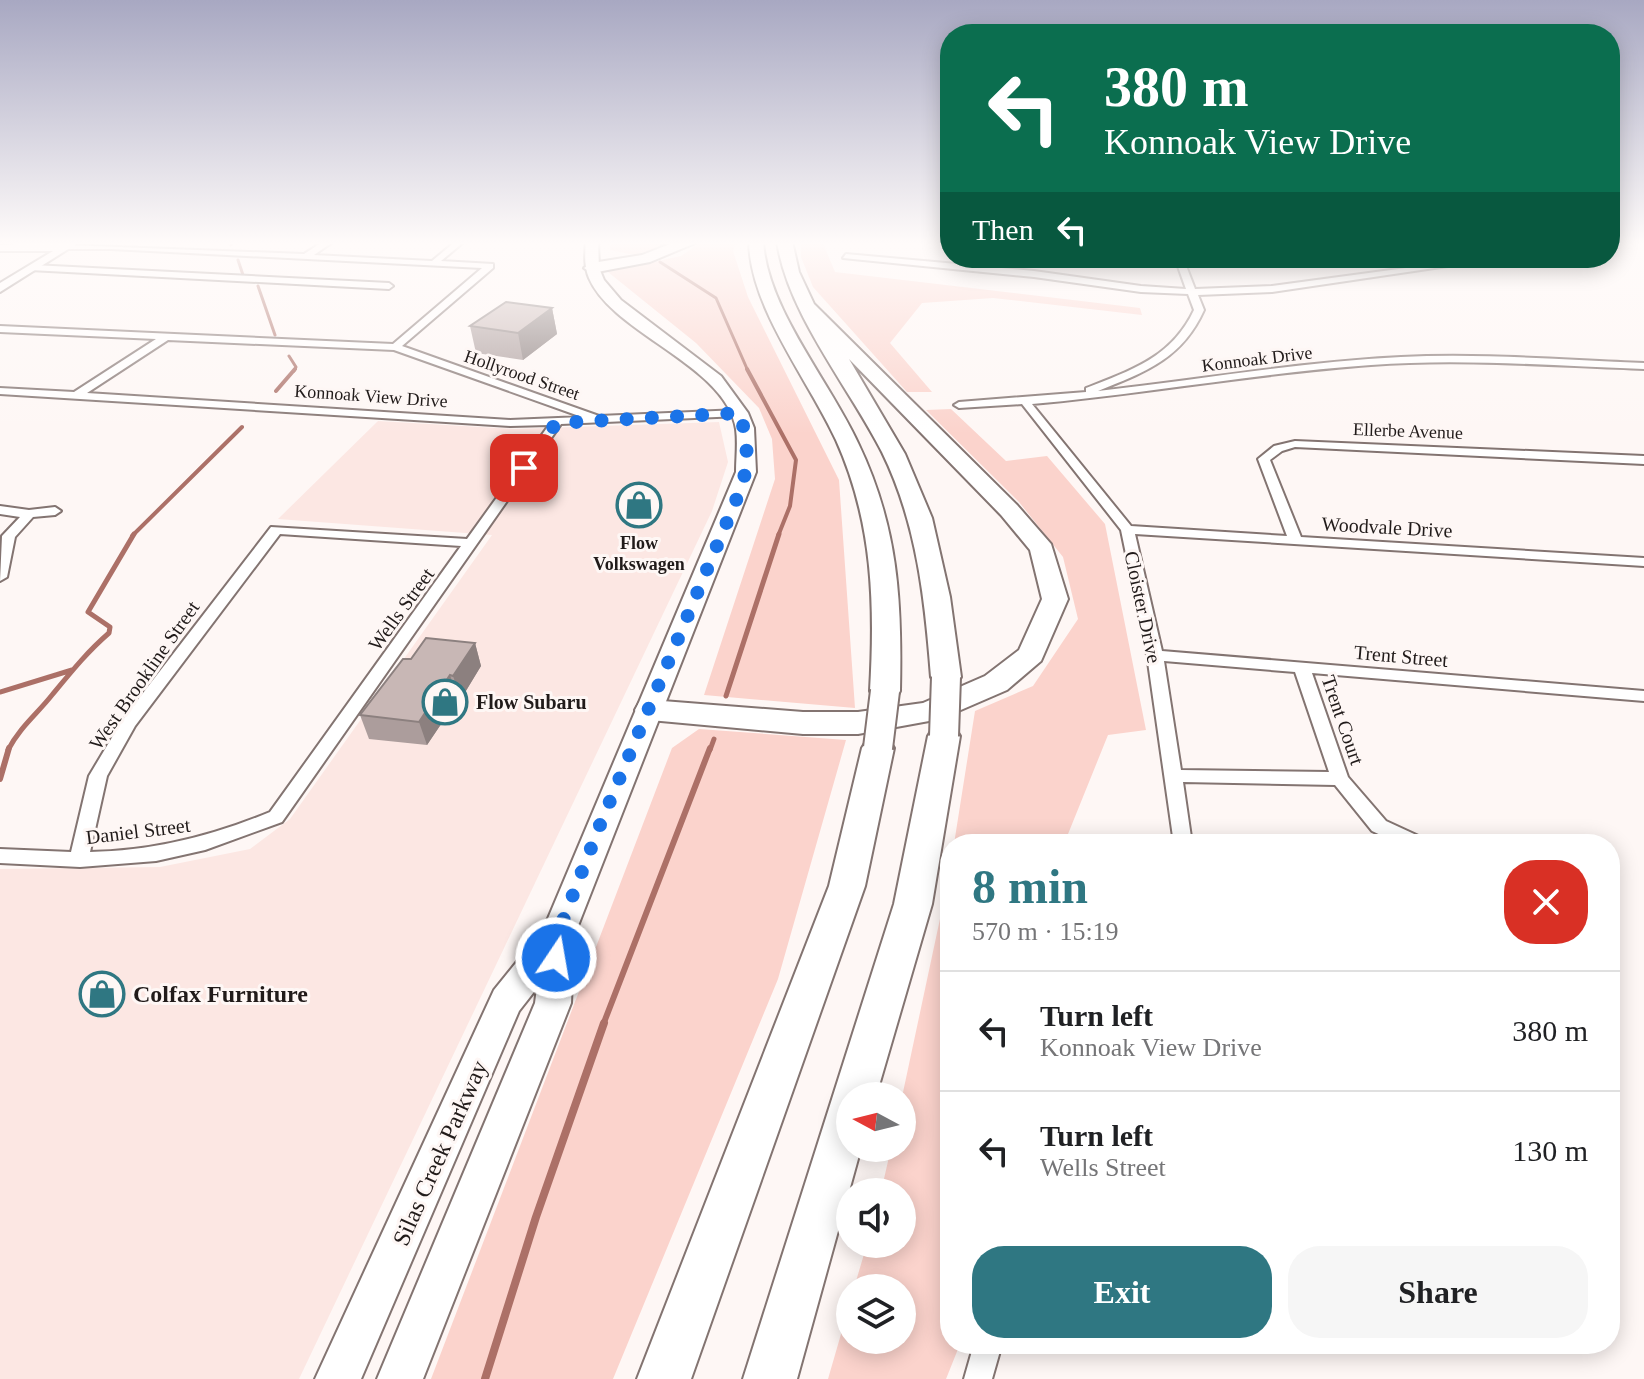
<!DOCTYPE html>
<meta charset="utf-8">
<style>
body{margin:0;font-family:Georgia,serif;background:#f6f6f6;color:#202124;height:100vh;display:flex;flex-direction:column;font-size:30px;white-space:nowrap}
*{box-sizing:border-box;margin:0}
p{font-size:26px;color:#757577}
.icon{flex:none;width:44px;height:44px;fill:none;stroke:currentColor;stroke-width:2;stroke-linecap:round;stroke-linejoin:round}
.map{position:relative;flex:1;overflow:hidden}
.details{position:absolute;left:940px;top:834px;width:680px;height:520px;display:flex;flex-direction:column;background:#fff;border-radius:32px;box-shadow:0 4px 20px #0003}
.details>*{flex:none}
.banner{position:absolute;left:940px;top:24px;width:680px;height:244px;border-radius:32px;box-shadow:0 4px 20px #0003;background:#0b6e4f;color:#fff;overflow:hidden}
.needle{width:52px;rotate:277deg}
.fabs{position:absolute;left:836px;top:1082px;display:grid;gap:16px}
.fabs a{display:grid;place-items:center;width:80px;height:80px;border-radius:50%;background:#fff;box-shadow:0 4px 20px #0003;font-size:40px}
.pin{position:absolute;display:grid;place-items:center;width:68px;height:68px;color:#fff;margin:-34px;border-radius:16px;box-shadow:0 4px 12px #0006}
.me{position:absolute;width:88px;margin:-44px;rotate:12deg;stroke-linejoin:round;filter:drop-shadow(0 0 6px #0008)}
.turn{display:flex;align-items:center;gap:28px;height:168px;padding:0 32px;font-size:36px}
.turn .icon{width:104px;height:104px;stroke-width:2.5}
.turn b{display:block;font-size:56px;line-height:68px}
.then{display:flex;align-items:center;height:76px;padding:0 32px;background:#0003;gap:16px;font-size:30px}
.round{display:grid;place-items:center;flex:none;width:84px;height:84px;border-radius:32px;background:#f6f6f6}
.overview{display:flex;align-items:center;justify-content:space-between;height:136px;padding:0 32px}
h1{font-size:48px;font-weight:600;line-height:60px;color:#2f7782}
.cta{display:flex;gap:16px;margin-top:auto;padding:16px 32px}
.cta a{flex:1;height:92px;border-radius:32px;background:#2f7782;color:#fff;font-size:32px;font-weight:600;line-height:92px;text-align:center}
.cta a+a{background:#f6f6f6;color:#202124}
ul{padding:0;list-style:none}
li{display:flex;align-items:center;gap:24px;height:120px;padding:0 32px;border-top:2px solid #e0e0e0}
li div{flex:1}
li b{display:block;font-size:30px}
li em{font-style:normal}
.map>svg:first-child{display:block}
.built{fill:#fce7e3}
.green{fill:#fbd3cc}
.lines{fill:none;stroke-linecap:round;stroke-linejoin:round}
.stream-far4{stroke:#ac7067;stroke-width:3}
.stream-far3{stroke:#ac7067;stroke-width:4}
.stream-far2{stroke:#ac7067;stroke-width:5}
.stream-far1{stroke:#ac7067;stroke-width:6}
.stream{stroke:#ac7067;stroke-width:8}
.street-casing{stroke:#837471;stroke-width:4}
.secondary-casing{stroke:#837471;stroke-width:4}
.primary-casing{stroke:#837471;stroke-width:4}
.highway-casing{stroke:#837471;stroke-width:4}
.street{fill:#fff;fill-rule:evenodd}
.secondary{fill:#fff;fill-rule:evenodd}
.primary{fill:#fff;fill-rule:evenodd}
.highway{fill:#fff;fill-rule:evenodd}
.highway-bridge-casing{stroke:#837471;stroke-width:32;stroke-linecap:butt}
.highway-bridge{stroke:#fff;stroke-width:28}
.wall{fill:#ac9d9c}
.shaded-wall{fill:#8c807f}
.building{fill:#c8b7b5;stroke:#8c807f;stroke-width:2}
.route{stroke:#1a73e8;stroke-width:14;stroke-dasharray:0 25.2}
.labels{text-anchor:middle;stroke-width:6;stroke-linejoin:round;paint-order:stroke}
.far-street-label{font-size:18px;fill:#211b1a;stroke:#fef7f5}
.far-poi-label{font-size:18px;font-weight:bold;fill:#211b1a;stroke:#fef7f5}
.street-label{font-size:20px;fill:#211b1a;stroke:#fef7f5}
.poi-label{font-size:20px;font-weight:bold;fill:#211b1a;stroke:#fef7f5;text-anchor:start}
.near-poi-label{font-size:24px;font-weight:bold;fill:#211b1a;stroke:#fef7f5;text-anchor:start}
.near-street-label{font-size:24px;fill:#211b1a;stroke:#fef7f5}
</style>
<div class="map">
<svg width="1644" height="1379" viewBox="0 0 1644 1379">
<rect width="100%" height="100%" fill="#fef7f5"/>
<path class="built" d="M378,421L515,429L719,422L728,462L712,511L299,1379H0V869L160,867L250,849L290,819L492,535L278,519Z"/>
<path class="green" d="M611,241H676L635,255L610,250Z
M703,241H737L733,251L748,297L839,480L855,708L704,695L775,479L772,439L759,408L696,343L608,272L681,256Z
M801,241H822L835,272L1140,308L1142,315L993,298L922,303L890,343L932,392H907L813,287L801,257Z
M951,409L1006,461L1047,456L1105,524L1146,730L1108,735L1064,844H954L975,711L1033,686L1078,619L1063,557L1019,502L926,410Z
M699,729L846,740L778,979L613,1379H431L672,748Z
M950,872V1344H960L946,1379H828L850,1303V1340H902V1288H854L867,1244H902V1192H881L891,1148H902V1097Z"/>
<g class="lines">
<path class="stream-far4" d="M231,245L232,241
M656,251L667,241
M238,260L243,275
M660,262L716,298L748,371
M258,286L275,335
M289,356L296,367L294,371"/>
<path class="stream-far3" d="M747,369L796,460L790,506L778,536
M276,391L295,369
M132,536L242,427"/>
<path class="stream-far2" d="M0,692L72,670
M726,696L779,534
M8,750C20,727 37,714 52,695C71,672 87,652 109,633L110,627L88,612L134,534
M710,750L714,739"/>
<path class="stream-far1" d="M0,779L9,748
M603,1025L710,748"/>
<path class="stream" d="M485,1379L536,1217L604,1023"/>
<g class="street-casing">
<path id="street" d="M324,241H334L314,255L432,261L456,241H465L441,261L493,264V268L402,346L599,416L739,410L745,413L739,416L561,424L282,822L205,850L156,861L80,867L0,863V849L71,852L89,776L123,719L271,527L467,539L549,425L510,426L0,394V388L74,392L156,339L0,332V326L393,344L482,268L111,249H66L62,247L66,245L304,254ZM168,340L394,350L582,417L510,420L87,393ZM280,534L461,546L270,812C212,836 153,851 90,852L107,776L135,726Z
M1610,241H1626L1610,245Z
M846,254L1034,271L1141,286L1186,289L1175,258H1183L1195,289L1272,286L1480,258H1502L1272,292L1198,295L1204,310C1182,359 1145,372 1098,391C1199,380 1299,362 1401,357C1482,353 1563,360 1644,363V369C1553,366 1462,358 1371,365C1257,373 1145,394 1032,404L1131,526L1287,536L1258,459L1274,446L1295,441L1644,456V464L1295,447L1282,451L1270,460L1301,537L1644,558V566L1135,534L1162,651L1644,691V701L1312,673L1348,777L1386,821L1425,839L1427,844H1400L1372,831L1335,785L1183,782L1192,844H1174L1147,655L1121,530L1022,404L959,408L954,405L959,402L1086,392V388C1132,370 1172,357 1194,310L1188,294L1141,292L1034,277L843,258ZM1164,661L1295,672L1329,772L1181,770Z
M33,265L389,283L393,286L389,289L30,270L29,268Z
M0,506L29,510L55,507L61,511L55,515L33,517L15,537L7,577L0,581L2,536L20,517L0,514Z
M974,1344H1002L992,1379H964Z"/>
</g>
<g class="secondary-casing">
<path id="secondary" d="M68,241H81L0,292V283L53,251H0V245Z"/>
</g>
<g class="primary-casing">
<path id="primary" d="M586,241H598L599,268L604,280L621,300L721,376L748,413L754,428L756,472L574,936L571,1003L423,1379H377L535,1003L537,988L519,1011L361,1379H315L494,990L544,928L736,472C736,458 738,443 736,429C726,365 613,334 589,278C584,266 585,254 586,241Z"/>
</g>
<g class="highway-casing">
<path id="highway" d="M678,241H700L650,262L592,273L584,268L592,263L642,255Z
M749,241H763C767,309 829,380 858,443C898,526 902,600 900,691L896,698L885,701L874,698L870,691C875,603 873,522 836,440C808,379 750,308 749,241Z
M777,241H792L799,272L814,304L1017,505L1051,544L1068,599L1041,661L1007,690L940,719L858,734H803L650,720L639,717L635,710L639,703L650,700L803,712H858L923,703L985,676L1019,650L1042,599L1030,550L1001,515L849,359L905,454L932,518L950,597L961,677L956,684L946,687L936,684L931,677C925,600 917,523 882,452C849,387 787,313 777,241Z
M944,725L955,728L960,736L932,904L876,1096H850V1148H861L797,1379H743L894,904L928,736L933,728Z
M878,737L889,740L894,748L865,886L691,1379H637L829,886L862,748L867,740Z"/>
</g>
<use href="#street" class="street"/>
<use href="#secondary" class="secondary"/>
<use href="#primary" class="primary"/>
<use href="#highway" class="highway"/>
<g class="highway-bridge-casing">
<path id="highway-bridge" d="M944,736L946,677
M878,748L885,691"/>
</g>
<use href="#highway-bridge" class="highway-bridge"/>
</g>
<path class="wall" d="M552,308L557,334L523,360L476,353L470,326Z
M475,643L481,666L461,699H458L427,745L369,739L360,715L411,659Z"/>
<path class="shaded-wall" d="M552,308L557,334L523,360L518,333Z
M475,643L481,666L461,699L453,676Z
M450,675L458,699L427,745L419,722Z"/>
<path class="building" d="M506,302L552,308L518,333L470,326Z
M426,638L475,643L453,676L450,675L419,722L360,715L403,659H411Z"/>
<linearGradient id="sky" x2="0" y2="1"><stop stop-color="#a8a8c2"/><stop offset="0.56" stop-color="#fffbfa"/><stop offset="1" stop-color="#fffbfa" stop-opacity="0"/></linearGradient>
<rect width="1644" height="434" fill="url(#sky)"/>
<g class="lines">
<path class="route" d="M524,468L556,423L739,413C748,437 749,461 742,486L600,825L557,936L556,958"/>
</g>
<defs>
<g id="shop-ring" transform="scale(2.3)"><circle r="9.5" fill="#fef7f5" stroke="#2f7782" stroke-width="1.5"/><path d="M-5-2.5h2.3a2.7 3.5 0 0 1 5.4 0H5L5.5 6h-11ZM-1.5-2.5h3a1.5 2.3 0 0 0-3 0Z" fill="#2f7782"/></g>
</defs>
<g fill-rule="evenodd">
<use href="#shop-ring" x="639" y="505"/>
<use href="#shop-ring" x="445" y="702"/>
<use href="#shop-ring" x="102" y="994"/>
</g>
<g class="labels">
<g class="far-street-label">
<text transform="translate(1257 359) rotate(-7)" y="6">Konnoak Drive</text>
<text transform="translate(522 375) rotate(19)" y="6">Hollyrood Street</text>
<text transform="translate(371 396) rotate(4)" y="6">Konnoak View Drive</text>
<text transform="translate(1408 431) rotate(2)" y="6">Ellerbe Avenue</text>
</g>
<g class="far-poi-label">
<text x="639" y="549">Flow<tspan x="639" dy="21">Volkswagen</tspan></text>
</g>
<g class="street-label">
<text transform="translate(1387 527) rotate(3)" y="7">Woodvale Drive</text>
<text transform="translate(1143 607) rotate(78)" y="7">Cloister Drive</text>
<text transform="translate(401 609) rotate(-54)" y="7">Wells Street</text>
<text transform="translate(1401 656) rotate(5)" y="7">Trent Street</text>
<text transform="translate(144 675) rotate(-55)" y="7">West Brookline Street</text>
<text transform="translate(1343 720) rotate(71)" y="7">Trent Court</text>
<text transform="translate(138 831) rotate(-7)" y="7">Daniel Street</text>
</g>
<g class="poi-label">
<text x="476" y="709">Flow Subaru</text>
</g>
<g class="near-poi-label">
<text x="133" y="1002">Colfax Furniture</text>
</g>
<g class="near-street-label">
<text transform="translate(440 1153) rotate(-66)" y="8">Silas Creek Parkway</text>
</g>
</g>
</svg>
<div class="fabs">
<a><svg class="needle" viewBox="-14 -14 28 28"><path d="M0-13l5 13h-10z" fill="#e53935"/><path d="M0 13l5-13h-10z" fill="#757577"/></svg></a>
<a><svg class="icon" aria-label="sound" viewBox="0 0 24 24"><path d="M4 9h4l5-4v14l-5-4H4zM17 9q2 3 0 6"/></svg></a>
<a><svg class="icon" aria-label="layers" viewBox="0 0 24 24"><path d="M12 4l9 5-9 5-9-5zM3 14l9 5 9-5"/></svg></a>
</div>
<div class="pin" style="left:524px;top:468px;background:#d93025"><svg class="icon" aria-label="arrive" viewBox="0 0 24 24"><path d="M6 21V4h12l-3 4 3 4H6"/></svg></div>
<svg class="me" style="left:556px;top:958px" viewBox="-20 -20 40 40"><circle r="17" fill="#1a73e8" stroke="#fff" stroke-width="3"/><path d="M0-11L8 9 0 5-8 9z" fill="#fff"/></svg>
<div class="banner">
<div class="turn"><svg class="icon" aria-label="left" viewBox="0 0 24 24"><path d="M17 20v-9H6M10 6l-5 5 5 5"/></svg><div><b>380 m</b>Konnoak View Drive</div></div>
<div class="then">Then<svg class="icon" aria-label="left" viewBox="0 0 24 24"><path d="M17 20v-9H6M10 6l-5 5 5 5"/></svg></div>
</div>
<section class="details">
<div class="overview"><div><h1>8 min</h1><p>570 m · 15:19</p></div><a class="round" style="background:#d93025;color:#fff"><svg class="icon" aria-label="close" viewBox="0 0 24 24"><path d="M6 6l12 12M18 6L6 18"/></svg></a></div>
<ul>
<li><svg class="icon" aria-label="left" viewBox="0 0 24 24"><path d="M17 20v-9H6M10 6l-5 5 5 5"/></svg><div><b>Turn left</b><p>Konnoak View Drive</p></div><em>380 m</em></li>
<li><svg class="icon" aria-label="left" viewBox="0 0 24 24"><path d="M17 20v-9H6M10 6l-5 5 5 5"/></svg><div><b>Turn left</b><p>Wells Street</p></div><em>130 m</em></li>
</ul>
<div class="cta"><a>Exit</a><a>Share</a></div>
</section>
</div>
